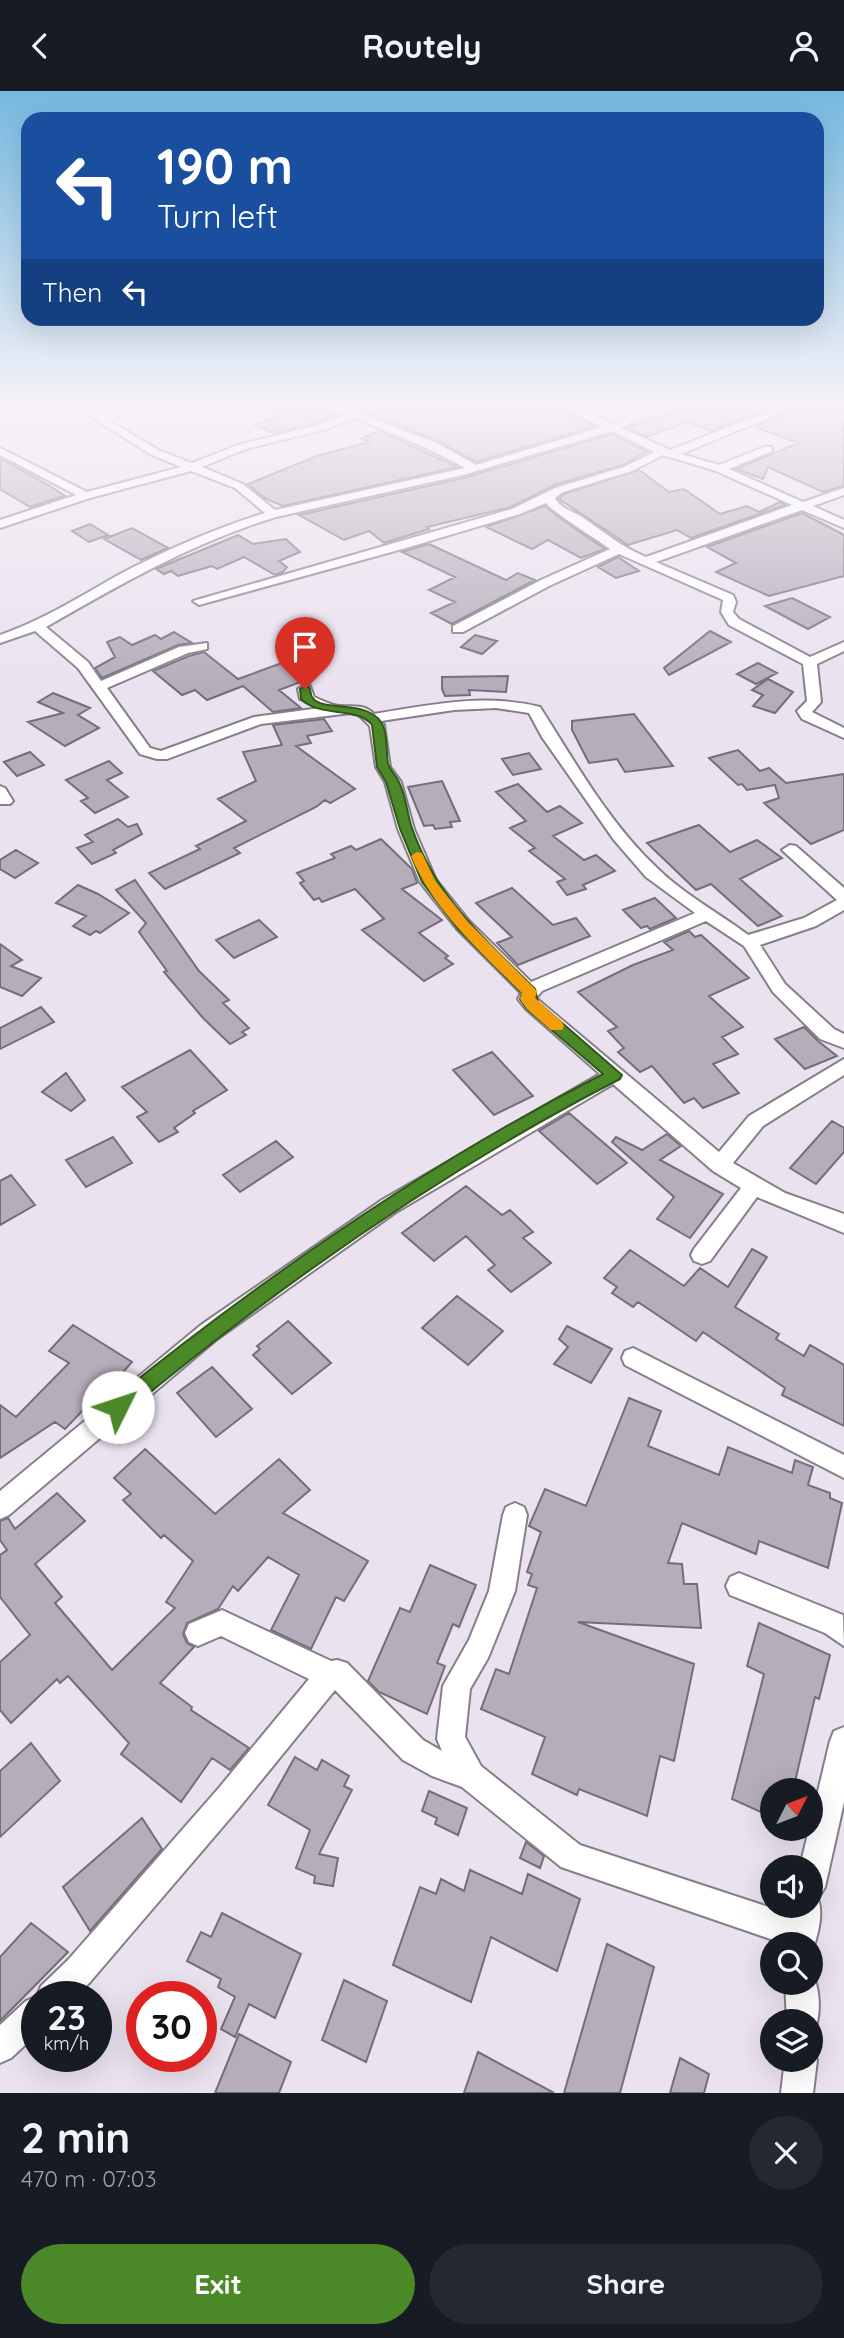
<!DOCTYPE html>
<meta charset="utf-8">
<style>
body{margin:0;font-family:Quicksand,sans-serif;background:#242831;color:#f1f3f6;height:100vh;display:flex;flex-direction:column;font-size:26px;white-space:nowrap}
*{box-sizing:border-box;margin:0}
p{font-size:23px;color:#9ea1a6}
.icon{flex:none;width:38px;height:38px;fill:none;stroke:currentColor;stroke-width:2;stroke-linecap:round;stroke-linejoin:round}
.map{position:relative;height:2002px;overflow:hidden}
.sheet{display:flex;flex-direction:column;background:#171b24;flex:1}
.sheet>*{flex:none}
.guide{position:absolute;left:21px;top:21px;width:803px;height:214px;border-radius:21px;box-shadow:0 7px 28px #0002;background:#1a4fa0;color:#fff;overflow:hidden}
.needle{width:46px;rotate:48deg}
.buttons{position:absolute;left:760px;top:1687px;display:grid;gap:14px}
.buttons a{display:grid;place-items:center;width:63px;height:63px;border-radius:50%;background:#171b24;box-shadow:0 7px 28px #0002;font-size:35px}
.speed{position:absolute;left:21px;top:1890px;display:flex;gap:14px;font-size:35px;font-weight:700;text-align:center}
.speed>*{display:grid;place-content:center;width:91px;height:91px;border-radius:50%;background:#171b24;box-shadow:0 7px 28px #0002;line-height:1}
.speed small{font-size:18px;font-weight:400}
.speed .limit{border:10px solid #d22;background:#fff;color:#111}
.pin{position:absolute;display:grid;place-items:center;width:60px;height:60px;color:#fff;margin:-72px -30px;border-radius:50% 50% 50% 0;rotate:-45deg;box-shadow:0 0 7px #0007}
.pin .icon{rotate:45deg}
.me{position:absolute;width:77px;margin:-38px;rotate:49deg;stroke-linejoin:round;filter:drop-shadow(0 0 5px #0008)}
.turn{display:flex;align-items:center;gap:24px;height:147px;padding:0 21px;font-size:32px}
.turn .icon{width:91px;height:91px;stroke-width:2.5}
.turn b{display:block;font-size:49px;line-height:60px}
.then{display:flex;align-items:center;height:66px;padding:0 21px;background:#0003;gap:14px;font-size:26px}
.round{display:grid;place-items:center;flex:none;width:74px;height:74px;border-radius:37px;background:#242831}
.headline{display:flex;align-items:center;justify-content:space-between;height:119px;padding:0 21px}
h1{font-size:42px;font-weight:700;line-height:52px}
.primary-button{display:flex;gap:14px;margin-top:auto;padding:14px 21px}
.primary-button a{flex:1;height:80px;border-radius:42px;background:#4b8828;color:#fff;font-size:28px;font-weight:700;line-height:80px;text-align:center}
.primary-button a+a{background:#242831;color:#f1f3f6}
header{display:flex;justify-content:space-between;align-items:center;height:91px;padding:0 21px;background:#171b24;font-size:32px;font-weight:700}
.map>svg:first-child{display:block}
.building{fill:#b5adba;stroke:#756e7a;stroke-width:2}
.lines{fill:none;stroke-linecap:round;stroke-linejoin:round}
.street-casing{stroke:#867f8a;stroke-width:4}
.street{fill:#fff;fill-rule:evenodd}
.route{fill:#4b8828;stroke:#31581a;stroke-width:2}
.slow{fill:#f59e0b}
</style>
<header><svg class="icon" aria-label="back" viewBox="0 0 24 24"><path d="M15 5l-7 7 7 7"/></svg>Routely<svg class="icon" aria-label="person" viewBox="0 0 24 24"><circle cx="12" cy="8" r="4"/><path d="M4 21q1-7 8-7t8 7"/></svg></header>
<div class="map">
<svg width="844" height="2002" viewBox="0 0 844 2002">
<rect width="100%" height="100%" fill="#eae2ef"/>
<path class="building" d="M262,314H318L335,322L317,332L274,342L255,334L282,324Z
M346,314H515L524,317L532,314L544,319L552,316L596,335L476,371L440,351Z
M689,314H777L711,340L687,331L647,346L627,337Z
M802,314H832L844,318V395L823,401L768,376L763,388L736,378L799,352L755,336Z
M379,340L458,376L283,415L266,408L248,393L317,365L369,351L361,347Z
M612,343L647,360L623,374L554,394L511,416L427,436L429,438L384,452L369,440L344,449L299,424L464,387Z
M0,367L50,395L65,405L30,416L0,398Z
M639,379L669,401L684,398L720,423L747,415L759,421L780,411L785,414L691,447L677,439L628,454L559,408L564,403Z
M545,415L564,430L605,458L581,467L548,449L532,458L486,436Z
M802,422L844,444V485L769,505L716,481L736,472L707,456Z
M90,433L108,444L89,451L72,440Z
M132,437L168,457L141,469L104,448Z
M238,444L253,453L286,448L300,461L279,470L287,476L283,481L275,484L244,466L217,478L212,475L178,485L171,480L164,483L156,478Z
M429,453L506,489L518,482L535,489L452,533L431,522L455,511L429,499L455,486L402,461Z
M618,466L639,480L616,487L598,476Z
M792,507L830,526L808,538L765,515Z
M710,540L731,551L669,584L664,577Z
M174,541L192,552L178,554L102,587L95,577L115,566L107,551L120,546L132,554L155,544L161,548Z
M475,544L497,550L482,563L461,556Z
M204,561L238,588L293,568L314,586L279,599L301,617L273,621L243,595L207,609L195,599L182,604L153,580L189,565Z
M758,572L777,582L756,593L737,583Z
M508,585L506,601L469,599L470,604L445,605L442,598V586Z
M768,588L793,601L775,622L753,615L763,604L752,599Z
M53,602L90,617L78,624L99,637L65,655L28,631L63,622L38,611Z
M634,623L673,675L625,681L617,668L589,672L572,639V630Z
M324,628L332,640L307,645L311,652L296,655L355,698L330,712L325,709L316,716L234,757L240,762L165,798L149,782L200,758L196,755L246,730L218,708L256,690L243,661L282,654L273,634Z
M738,659L760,680L769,677L786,692L844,683V739L811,753L764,712L779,707L775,694L747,699L742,693L738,694L709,667Z
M30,661L44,674L17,685L4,671Z
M529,662L541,678L513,684L502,668Z
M109,670L122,682L107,689L128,706L95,722L81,710L88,707L66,689Z
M442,690L460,730L450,731L452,736L435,738L433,734L424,735L408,696Z
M518,693L547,721L560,715L582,732L553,745L584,769L596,764L615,780L583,794L586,798L567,804L557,791L565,788L529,760L535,757L510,737L526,730L496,701Z
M118,728L128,736L137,733L142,743L113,759L116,762L92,773L77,757L93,751L85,744Z
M699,734L730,761L757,749L782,767L740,788L782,825L758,835L711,793L696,799L647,752Z
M381,748L412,778L417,792L402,798L442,829L419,842L448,865L445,867L453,873L424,890L362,839L384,828L355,798L322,811L319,807L314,809L300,792L304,790L297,782L335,767L331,763L351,755L356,759Z
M16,759L38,772L15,787L0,778V769Z
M135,789L199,880L229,909L223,912L249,937L242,941L246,944L230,953L203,927L164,881L167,880L139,841L146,832L116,799Z
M78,794L98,803L129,822L100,842L96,840L90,844L73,835L86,825L56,812Z
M512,797L553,834L576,827L590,845L518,874L497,852L512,846L476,812Z
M655,807L676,827L650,838L647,835L641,837L623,819Z
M259,829L277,846L234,867L216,849Z
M689,840L695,846L701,844L749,887L709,905L743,936L722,946L738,963L713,973L739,1002L703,1017L694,1007L684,1012L652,975L640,981L618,961L624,957L608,940L617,936L578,901L633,874L673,859L664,851Z
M0,853L22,869L11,875L41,887L22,905L0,896Z
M41,916L54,931L0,958V937Z
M804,936L818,950L837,965L805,978L775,948Z
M190,959L227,999L193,1020L195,1022L174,1037L178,1041L159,1051L137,1026L147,1021L122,996Z
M492,961L533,1005L494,1024L453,979Z
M66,982L85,1009L71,1020L42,1001Z
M569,1022L627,1072L597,1093L539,1040Z
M832,1030L844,1037V1061L816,1093L790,1077Z
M667,1043L681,1055L660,1069L723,1103L690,1147L657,1128L674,1106L612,1051L616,1046L642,1059Z
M113,1046L132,1072L86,1096L66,1069Z
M276,1050L293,1066L240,1101L223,1084Z
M11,1084L35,1114L0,1134V1090Z
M466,1095L502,1124L510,1119L533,1141L523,1147L551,1172L511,1201L488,1179L495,1174L466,1145L434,1170L402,1142Z
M752,1158L767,1166L735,1216L779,1243L776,1248L804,1265L810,1254L844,1274V1335L782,1304L785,1297L703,1241L696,1250L638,1211L633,1216L612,1202L617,1196L604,1187L630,1159L684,1195L700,1177L728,1196Z
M457,1205L503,1240L468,1274L422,1237Z
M288,1230L331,1272L292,1303L253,1264L260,1258L257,1255Z
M73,1234L132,1271L108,1298L105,1296L65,1338L55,1331L0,1367V1314L16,1326L69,1272L49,1260Z
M567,1235L612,1258L591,1292L554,1273L568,1256L559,1248Z
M212,1276L252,1318L216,1346L177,1302Z
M629,1307L661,1320L648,1355L719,1384L728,1356L792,1382L795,1369L813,1376L808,1394L830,1402V1407L842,1412L828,1477L759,1450L756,1463L682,1432L668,1472L682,1473L684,1493H697L701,1537L578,1531L694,1573L674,1670L660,1665L647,1725L579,1698L577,1704L532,1683L545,1646L481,1618L496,1578L509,1583L537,1497L528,1494L532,1483L527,1481L541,1441L529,1435L545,1398L586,1415Z
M145,1358L215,1423L279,1368L310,1399L283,1422L368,1470L344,1510L336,1506L311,1558L271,1539L299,1484L268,1466L238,1500L233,1495L218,1518L187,1532L183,1543L187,1552L194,1556L160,1592L192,1616L191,1619L249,1657L230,1679L212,1667L181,1711L121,1663L129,1652L68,1585L60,1592L57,1588L11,1632L0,1619V1571L30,1544L0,1506V1464L7,1459L0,1449V1430L8,1427L15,1438L57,1402L85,1430L35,1473L62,1506L55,1512L112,1579L175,1517L166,1511L193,1470L164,1444L161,1447L123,1409L131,1403L114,1387Z
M430,1474L476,1494L459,1536L453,1533L437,1572L445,1575L427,1623L379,1601L368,1590L400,1517L410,1521Z
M759,1532L830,1564L819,1608L815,1606L793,1699H772V1726L732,1708L764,1583L747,1575Z
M31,1652L60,1690L0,1746V1680Z
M295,1666L317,1679L322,1669L349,1685L344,1695L352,1699L319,1763L338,1767L333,1795L314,1792L315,1785L296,1777L310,1739L268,1714Z
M429,1700L467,1717L458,1744L435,1733L437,1727L422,1720Z
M142,1727L162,1758L90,1840L63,1796Z
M526,1751L544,1765L540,1777L520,1767Z
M470,1779L522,1803L528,1783L580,1808L557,1880L491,1846L471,1911L393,1874L420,1796L436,1803L441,1788L464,1800Z
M222,1822L301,1863L275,1927L249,1913L235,1946L221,1938L235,1906L218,1896L221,1888L187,1870L201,1841L211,1846Z
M31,1832L68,1861L0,1930V1866Z
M607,1853L654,1876L620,2002H564Z
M344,1889L387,1910L366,1971L322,1949Z
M239,1943L291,1971L279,2002H215Z
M478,1961L554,2002H464Z
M680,1967L709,1983L704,2002H670Z"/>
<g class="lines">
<g class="street-casing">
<path id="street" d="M72,314H85L103,325L126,314H140L110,330L160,360L192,372L238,354L319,334L344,323L320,314H338L439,353L476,374L603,336L560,314H574L613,333L650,314H662L621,337L670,359L785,314H800L681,363L719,374L764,356H772V360L729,378L803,411L844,397V404L813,415L844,429V437L802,419L656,471L733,504L736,511L733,521L739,528L810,566L844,551V560L817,573L821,611L812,621L844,637V647L802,628L797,620L807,610L803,573L729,534L721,521L723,509L619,463L549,495L463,541H453V535L541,489L610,458C599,450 550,419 546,412L520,423L406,457L199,514L193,510L512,418L555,397L624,376L654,361L612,340L463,384L276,426C194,451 119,494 46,536L88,571L101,590L179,556L207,552V558L188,562L107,597L150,657L161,660L254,626L320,617L300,608L298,598L305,594L310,595L314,606C322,609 332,615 341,615C353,616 364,613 374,623C430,614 484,602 540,616C575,671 609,732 657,777C683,803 719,822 748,844L804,827L837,809L782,759L790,754L796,755L844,797V819L816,835L760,854L785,893L834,938L844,943V957L820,948L773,901L744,855L706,830L542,900L536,907L719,1061L749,1025L844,968V984L763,1035L733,1072L785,1102L844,1123V1142L757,1106L710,1170L702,1173L694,1170L691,1164L694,1158L741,1097L713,1080L613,993L396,1121L217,1248L9,1424L0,1428V1400L201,1234L382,1109L600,983L526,918L518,908L521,902L457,838L420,791L398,738L385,691L376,676L370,635L359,624L351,622L261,633L167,668H157L140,663L78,577L35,540L0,552V544C43,529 81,505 120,483C166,459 216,437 265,422L235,397L191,380L90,407L0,437V429L76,404L0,364V357L87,401L181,376L152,364ZM354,326C391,343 429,356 465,377L275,419L243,393L202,376L246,358L327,338ZM663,364L716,380L792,414L646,466C622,456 604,441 582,426C573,420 561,418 555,407L563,401L632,380ZM496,617L529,622L542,646L614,749L646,786L695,822L531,891L469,830L436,789L414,738L401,691L390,676L384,634L381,630L454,619Z
M0,695L5,697L13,710L10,713H0Z
M633,1257L844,1364V1387L625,1274L622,1267L625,1260Z
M515,1412L524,1416L527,1424L515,1500L488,1567L470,1598L465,1646L481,1675L580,1754L790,1823L791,1815H810V1776H800L830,1650L834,1640L844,1636V1711L825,1796L818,1808C824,1823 817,1848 811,1863L810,1853H785L561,1776L462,1696L432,1685L403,1669L335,1599L238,1718L90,1891L75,1906H37V1943L11,1967L0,1972V1934L26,1910L37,1905L41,1895L68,1869L218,1698L309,1588L221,1545L198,1555L189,1551L185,1542L189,1533L222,1519L331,1570L337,1569L347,1572L423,1649L442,1660L437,1648L443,1595L469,1549L489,1500L503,1424L506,1416Z
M739,1482L843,1524L844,1555L825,1542L730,1504L726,1495L730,1486Z
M810,1880C821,1895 821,1924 814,1941L810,1943V1930H787L785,1892H810Z
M810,1957L817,1969L813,2002H781L785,1969H810Z"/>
</g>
<use href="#street" class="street"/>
</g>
<linearGradient id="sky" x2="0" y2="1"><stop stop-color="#75b9e0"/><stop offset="0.53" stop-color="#f6f2f8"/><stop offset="1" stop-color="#f6f2f8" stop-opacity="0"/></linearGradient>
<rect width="844" height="595" fill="url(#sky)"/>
<path class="route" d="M305,595L309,596C311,599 310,603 312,606C322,622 366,608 381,631C388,642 386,660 388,672C390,680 396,684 399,691C406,705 407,722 412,737C437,808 484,847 535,898L538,911L622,984L620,988C443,1079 278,1195 125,1322L118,1324L112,1322L109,1316L112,1309C264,1186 428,1072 603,983L527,918L520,908L522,902L458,838L422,791L400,738L386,691L377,676L372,634C357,615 320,627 301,608L300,598Z"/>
<path class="slow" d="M417,761L422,762L435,790L468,831L535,898L537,901L535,907L562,931L564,935L562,939H551L527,918L520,908L522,902C480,860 434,820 411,765Z"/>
</svg>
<div class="buttons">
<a><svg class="needle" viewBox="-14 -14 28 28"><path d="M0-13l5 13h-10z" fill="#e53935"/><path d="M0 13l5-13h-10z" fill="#9ea1a6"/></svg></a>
<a><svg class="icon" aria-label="sound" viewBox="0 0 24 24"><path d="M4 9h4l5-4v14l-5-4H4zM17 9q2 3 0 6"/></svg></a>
<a><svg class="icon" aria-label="search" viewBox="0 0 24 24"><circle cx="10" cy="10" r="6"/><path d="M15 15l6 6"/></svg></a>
<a><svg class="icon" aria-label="layers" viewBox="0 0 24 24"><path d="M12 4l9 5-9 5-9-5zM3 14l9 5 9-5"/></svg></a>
</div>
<div class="speed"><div>23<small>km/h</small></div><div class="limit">30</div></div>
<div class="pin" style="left:305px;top:598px;background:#d93025"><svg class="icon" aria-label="arrive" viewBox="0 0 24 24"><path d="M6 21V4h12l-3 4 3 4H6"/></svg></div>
<svg class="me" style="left:118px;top:1316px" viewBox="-20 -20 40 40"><circle r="19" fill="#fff"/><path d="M0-13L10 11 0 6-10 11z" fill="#4b8828"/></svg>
<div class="guide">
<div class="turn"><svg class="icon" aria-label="left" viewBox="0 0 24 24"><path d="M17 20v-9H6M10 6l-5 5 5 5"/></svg><div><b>190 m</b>Turn left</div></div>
<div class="then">Then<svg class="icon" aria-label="left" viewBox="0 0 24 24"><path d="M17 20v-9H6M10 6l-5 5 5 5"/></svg></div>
</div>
</div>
<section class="sheet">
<div class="headline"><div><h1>2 min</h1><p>470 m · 07:03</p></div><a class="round"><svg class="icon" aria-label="close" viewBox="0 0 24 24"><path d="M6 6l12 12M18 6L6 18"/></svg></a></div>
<div class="primary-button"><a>Exit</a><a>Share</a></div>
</section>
